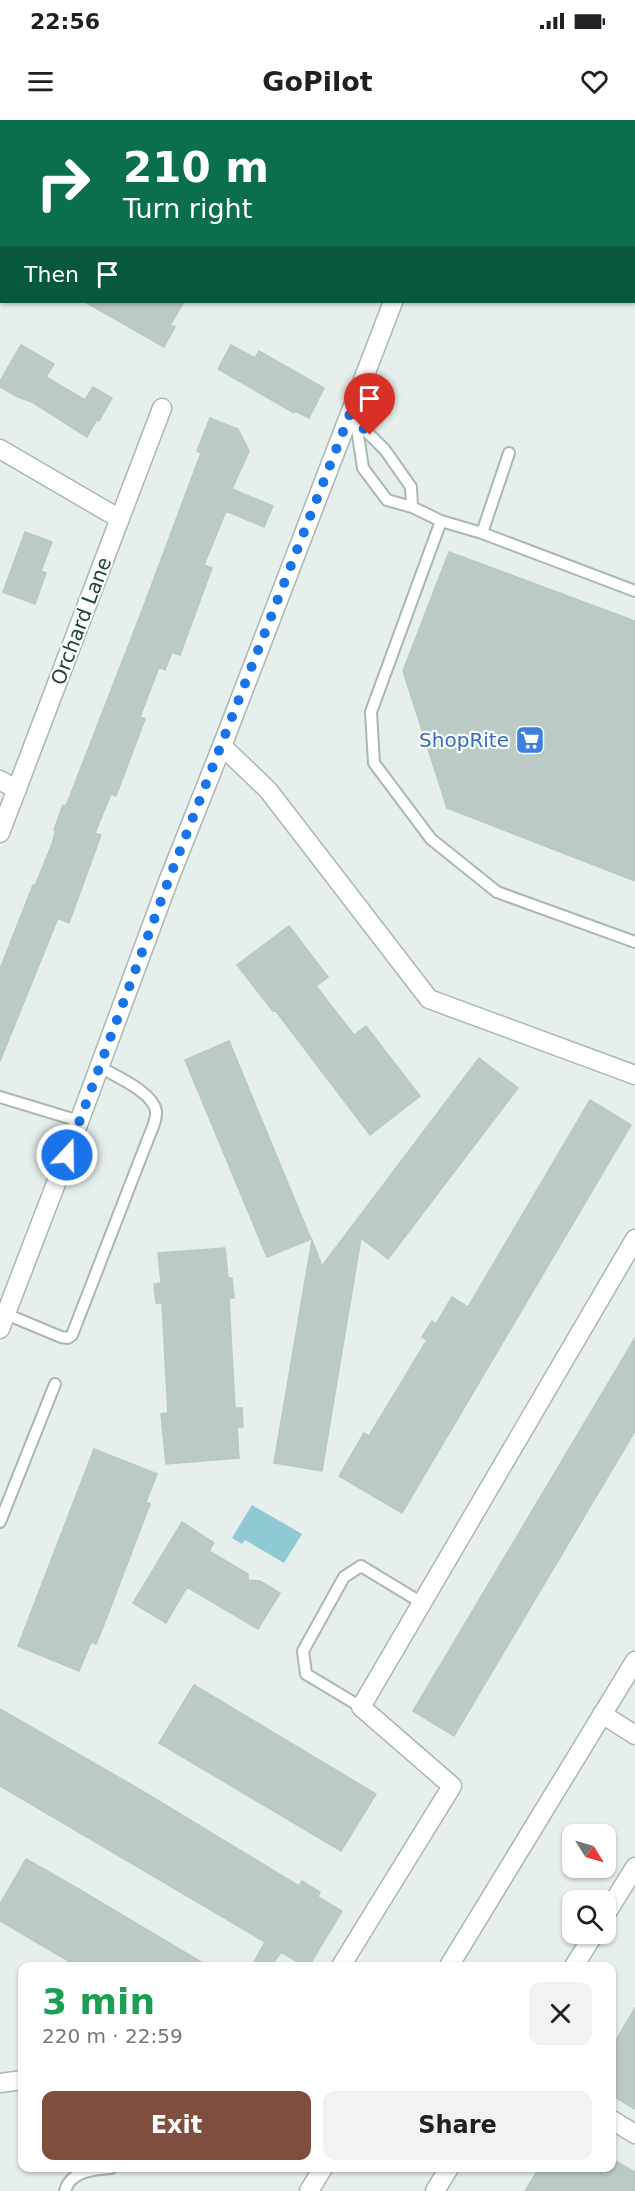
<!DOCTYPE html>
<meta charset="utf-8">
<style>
body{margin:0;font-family:"DejaVu Sans",sans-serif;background:#f2f2f2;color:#202124;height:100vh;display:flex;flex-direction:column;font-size:22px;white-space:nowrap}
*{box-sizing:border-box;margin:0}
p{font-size:20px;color:#757577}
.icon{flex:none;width:33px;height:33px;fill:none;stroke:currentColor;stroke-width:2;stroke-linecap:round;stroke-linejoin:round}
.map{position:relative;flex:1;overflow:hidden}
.details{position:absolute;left:18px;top:1842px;width:598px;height:210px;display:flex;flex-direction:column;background:#fff;border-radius:12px;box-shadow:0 2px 4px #0004}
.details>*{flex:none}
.guide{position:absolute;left:0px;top:0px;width:636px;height:183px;box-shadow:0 2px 4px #0004;background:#0b6e4f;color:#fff;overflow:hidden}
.needle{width:39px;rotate:127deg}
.buttons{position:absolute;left:562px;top:1704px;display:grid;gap:12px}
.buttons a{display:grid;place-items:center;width:54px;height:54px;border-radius:12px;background:#fff;box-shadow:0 2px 4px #0004;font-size:30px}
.pin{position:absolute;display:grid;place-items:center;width:51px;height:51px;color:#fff;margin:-62px -26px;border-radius:50% 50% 50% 0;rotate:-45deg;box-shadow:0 0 6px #0007}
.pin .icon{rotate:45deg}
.me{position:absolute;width:66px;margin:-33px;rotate:21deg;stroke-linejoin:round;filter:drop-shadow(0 0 4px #0008)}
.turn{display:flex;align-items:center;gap:21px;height:126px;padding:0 24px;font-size:27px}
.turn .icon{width:78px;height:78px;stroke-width:2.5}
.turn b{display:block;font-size:42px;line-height:51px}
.then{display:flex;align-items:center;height:57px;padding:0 24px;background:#0003;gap:12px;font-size:22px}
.round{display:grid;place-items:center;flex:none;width:63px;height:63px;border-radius:12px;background:#f2f2f2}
.overview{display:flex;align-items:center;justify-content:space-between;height:102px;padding:0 24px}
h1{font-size:36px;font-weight:600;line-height:45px;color:#1e9e55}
.action{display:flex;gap:12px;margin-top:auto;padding:12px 24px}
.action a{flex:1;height:69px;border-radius:12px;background:#7f4e3f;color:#fff;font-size:24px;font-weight:600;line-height:69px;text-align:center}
.action a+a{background:#f2f2f2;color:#202124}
.status{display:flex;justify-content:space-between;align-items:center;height:42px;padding:0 30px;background:#fff;direction:ltr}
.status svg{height:16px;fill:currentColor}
header{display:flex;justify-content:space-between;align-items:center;height:78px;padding:0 24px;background:#fff;font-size:27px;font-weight:600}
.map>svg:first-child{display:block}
.water{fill:#8ec9d4}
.building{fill:#bbcac4;stroke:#b8c9c2;stroke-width:1.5}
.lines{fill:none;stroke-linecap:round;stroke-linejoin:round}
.service-casing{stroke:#a8b8b2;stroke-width:14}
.minor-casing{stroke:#a8b8b2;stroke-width:21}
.tertiary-casing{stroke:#a8b8b2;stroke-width:21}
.service{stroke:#fff;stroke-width:10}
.minor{stroke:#fff;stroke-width:18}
.tertiary{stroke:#fff;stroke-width:18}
.route{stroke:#1a73e8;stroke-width:10;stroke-dasharray:0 18}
.labels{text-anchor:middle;stroke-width:4.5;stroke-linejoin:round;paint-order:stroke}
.street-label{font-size:20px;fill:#24423a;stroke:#f7fbf9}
.shop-label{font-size:20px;fill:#366cbe;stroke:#f7fbf9;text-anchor:end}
</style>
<div class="status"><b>22:56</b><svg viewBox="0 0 49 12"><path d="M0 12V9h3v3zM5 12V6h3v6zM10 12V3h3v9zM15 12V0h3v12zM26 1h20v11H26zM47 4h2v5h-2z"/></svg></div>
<header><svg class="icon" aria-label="menu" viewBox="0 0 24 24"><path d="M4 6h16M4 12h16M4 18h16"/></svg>GoPilot<svg class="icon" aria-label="heart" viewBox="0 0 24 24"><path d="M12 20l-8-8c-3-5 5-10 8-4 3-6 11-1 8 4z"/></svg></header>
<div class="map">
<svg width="635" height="2071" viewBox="0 0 635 2071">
<rect width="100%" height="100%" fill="#e6efeb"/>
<path class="water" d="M252,1385L302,1414L284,1443L245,1420L242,1424L232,1418Z"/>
<path class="building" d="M85,182H184L170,205L175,207L164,227Z
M21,225L54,244L46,257L85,280L93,267L112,278L99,301L97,299L87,317L32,282L18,277L0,267V261Z
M231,225L255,238L259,231L324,268L309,298L295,291L294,293L218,249Z
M210,298L238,309L249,331L232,369L273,386L264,407L226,391L204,445L212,448L180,535L172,532L165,550L159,547L140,597L145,599L116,676L111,674L95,713L101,715L69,803L58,798L0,941V849L33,765L35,766L52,724L56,710H54L63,685L66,686L143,488L201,333L197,331Z
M25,412L52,422L41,451L46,453L35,484L3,472Z
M449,432L635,501V761L447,688L403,551Z
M289,806L328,857L316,866L354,915L366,906L420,976L370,1015L275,890L273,891L237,845Z
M229,921L311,1119L267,1137L185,940Z
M479,938L518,968L388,1139L361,1118L322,1351L274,1343L312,1120L322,1146Z
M590,980L631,1005L402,1393L339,1356L364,1313L369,1316L427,1220L422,1217L432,1201L436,1204L452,1177L468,1187Z
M225,1128L228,1158H232L234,1178H229L235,1288H242L243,1307H237L239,1338L166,1344L161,1294L168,1293L162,1183H156L154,1164L161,1163L158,1133Z
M635,1218V1311L454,1616L413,1591Z
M94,1329L157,1354L146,1382L150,1384L105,1502L96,1524L91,1522L79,1551L18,1526Z
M182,1402L214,1423L209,1431L248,1454V1460L260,1461L280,1473L258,1509L187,1467L166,1503L133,1483Z
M194,1565L376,1674L341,1731L159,1623Z
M0,1589L139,1669L299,1766L302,1761L320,1772L318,1777L342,1791L309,1846H305L281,1832L271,1846H252L265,1822L0,1666Z
M26,1739L70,1764L208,1846H77L0,1801V1784Z
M635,1888V1989L612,1975V1927Z
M612,2039L635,2052V2071H525L539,2048H612Z"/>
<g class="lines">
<g class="service-casing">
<path id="service" d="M167,2V0
M354,289L363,348L387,380L412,387L441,401
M356,301L385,330L411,367L412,387
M482,413L509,333
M635,471L482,413L441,401L371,592L374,643L431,719L497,772L635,822
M0,977L79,1001
M6,1194L61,1217L68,1218L72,1215L148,1019C151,1011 157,1001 156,991C153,972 115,956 100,947
M0,1402L55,1264
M361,1587L306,1554L303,1531L344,1457L361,1446L422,1483
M65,2071C70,2051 95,2049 111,2048"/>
</g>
<g class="minor-casing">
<path id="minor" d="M0,329L120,399
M222,626L268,670L429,879L635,955
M0,660L17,670
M0,713L162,288
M602,1594L635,1615
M606,1794L635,1747
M341,1846L452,1666L361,1587L635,1119
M449,1846L635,1541
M574,1846L594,1814
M0,1963L22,1960
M612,2000L635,2014
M309,2071L323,2048
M435,2071L449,2048"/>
</g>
<g class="tertiary-casing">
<path id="tertiary" d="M462,2V0
M0,1209L60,1053L169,759L222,626L393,182"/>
</g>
<use href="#service" class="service"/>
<use href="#minor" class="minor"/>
<use href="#tertiary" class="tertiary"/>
</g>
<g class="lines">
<path class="route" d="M67,1035L169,759L353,286L356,301L370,315"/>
</g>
<defs>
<g id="supermarket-square" transform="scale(1.5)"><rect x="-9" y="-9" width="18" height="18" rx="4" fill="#3f7fe0" stroke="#f7fbf9"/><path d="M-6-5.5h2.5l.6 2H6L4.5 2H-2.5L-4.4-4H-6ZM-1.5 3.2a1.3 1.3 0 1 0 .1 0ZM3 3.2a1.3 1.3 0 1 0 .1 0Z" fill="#fff"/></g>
</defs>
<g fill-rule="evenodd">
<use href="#supermarket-square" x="530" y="620"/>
</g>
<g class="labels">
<g class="street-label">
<text transform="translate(81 501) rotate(-69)" y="7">Orchard Lane</text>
</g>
<g class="shop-label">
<text x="509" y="627">ShopRite</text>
</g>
</g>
</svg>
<div class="buttons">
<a><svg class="needle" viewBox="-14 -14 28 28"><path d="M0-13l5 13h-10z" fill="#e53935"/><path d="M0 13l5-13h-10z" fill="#757577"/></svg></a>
<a><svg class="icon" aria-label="search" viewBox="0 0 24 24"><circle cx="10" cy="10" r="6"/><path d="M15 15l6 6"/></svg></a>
</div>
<div class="pin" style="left:370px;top:315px;background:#d93025"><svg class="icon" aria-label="arrive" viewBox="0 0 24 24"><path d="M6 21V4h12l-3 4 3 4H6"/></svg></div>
<svg class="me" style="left:67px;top:1035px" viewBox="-20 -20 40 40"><circle r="17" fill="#1a73e8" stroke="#fff" stroke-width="3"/><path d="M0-11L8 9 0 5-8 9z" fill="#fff"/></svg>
<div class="guide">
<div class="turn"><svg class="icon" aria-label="right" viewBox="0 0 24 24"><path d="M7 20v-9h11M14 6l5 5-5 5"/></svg><div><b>210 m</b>Turn right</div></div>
<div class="then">Then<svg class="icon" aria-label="arrive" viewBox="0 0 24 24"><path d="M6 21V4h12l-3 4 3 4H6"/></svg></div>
</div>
<section class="details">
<div class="overview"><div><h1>3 min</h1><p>220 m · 22:59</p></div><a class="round"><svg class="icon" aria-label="close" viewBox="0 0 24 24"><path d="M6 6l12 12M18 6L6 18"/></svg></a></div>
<div class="action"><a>Exit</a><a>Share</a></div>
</section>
</div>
